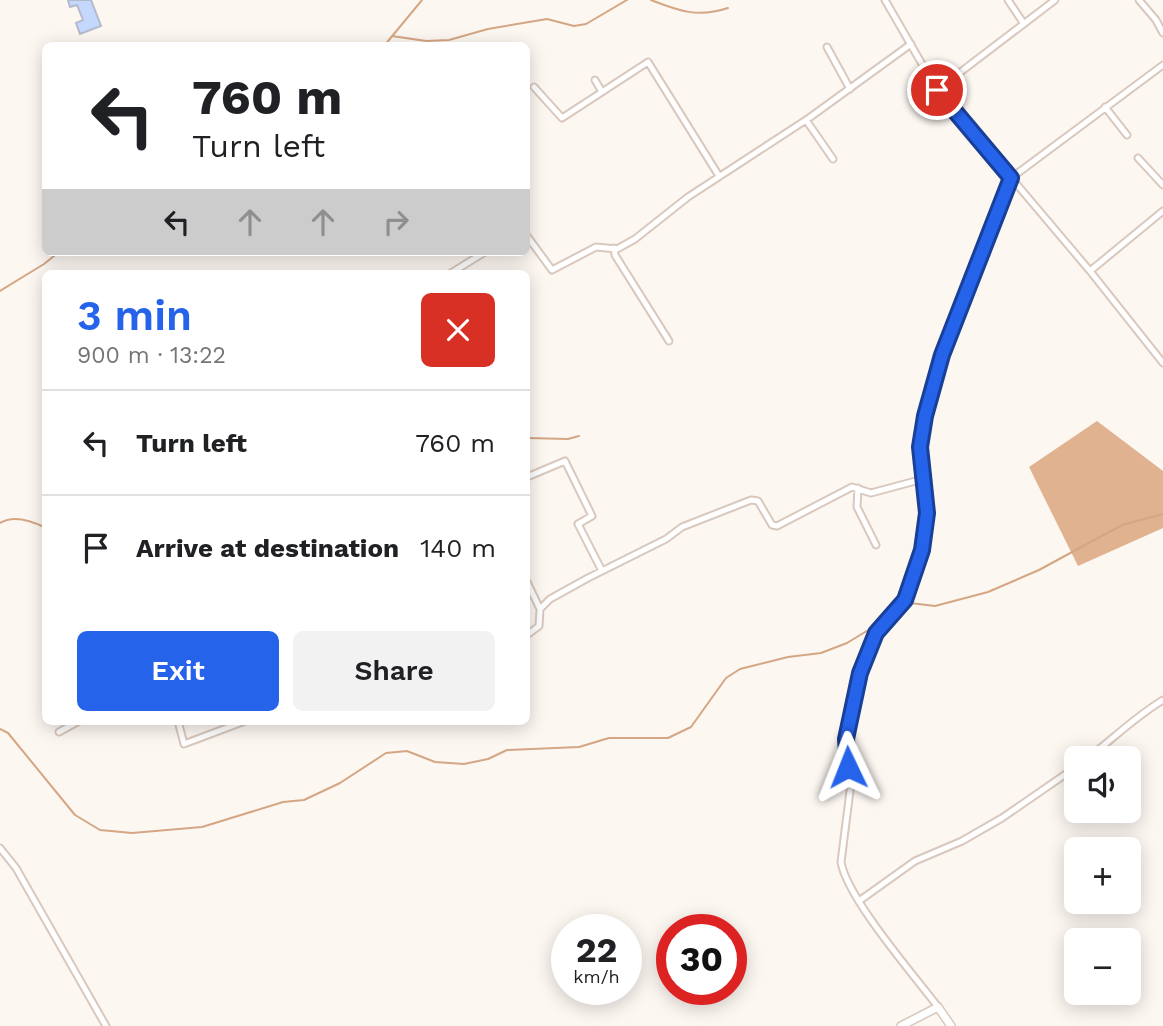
<!DOCTYPE html>
<meta charset="utf-8">
<style>
body{margin:0;font-family:"Work Sans",sans-serif;background:#f2f2f2;color:#202124;height:100vh;display:flex;flex-direction:column;font-size:26px;white-space:nowrap}
*{box-sizing:border-box;margin:0}
p{font-size:23px;color:#757577}
.icon{flex:none;width:38px;height:38px;fill:none;stroke:currentColor;stroke-width:2;stroke-linecap:round;stroke-linejoin:round}
.map{position:relative;flex:1;overflow:hidden}
.sheet{position:absolute;left:42px;top:270px;width:488px;height:455px;display:flex;flex-direction:column;background:#fff;border-radius:10px;box-shadow:0 4px 18px #0003}
.sheet>*{flex:none}
.guide{position:absolute;left:42px;top:42px;width:488px;height:214px;border-radius:10px;box-shadow:0 4px 18px #0003;background:#fff;color:#202124;overflow:hidden}
.tools{position:absolute;left:1064px;top:746px;display:grid;gap:14px}
.tools a{display:grid;place-items:center;width:77px;height:77px;border-radius:10px;background:#fff;box-shadow:0 4px 18px #0003;font-size:35px}
.speed{position:absolute;left:551px;top:914px;display:flex;gap:14px;font-size:35px;font-weight:700;text-align:center}
.speed>*{display:grid;place-content:center;width:91px;height:91px;border-radius:50%;background:#fff;box-shadow:0 4px 18px #0003;line-height:1}
.speed small{font-size:18px;font-weight:400}
.speed .limit{border:10px solid #d22;background:#fff;color:#111}
.pin{position:absolute;display:grid;place-items:center;width:60px;height:60px;color:#fff;margin:-30px;border:4px solid #fff;border-radius:50%;box-shadow:0 2px 7px #0007}
.me{position:absolute;width:77px;margin:-38px;rotate:358deg;stroke-linejoin:round;filter:drop-shadow(0 0 5px #0008)}
.turn{display:flex;align-items:center;gap:24px;height:147px;padding:0 35px;font-size:32px}
.turn .icon{width:91px;height:91px;stroke-width:2.5}
.turn b{display:block;font-size:49px;line-height:60px}
.lanes{display:flex;align-items:center;height:66px;padding:0 35px;background:#0003;justify-content:center;gap:35px;direction:ltr}
.lanes .off{opacity:.35}
.round{display:grid;place-items:center;flex:none;width:74px;height:74px;border-radius:10px;background:#f2f2f2}
.summary{display:flex;align-items:center;justify-content:space-between;height:119px;padding:0 35px}
h1{font-size:42px;font-weight:600;line-height:52px;color:#2563eb}
.primary-button{display:flex;gap:14px;margin-top:auto;padding:14px 35px}
.primary-button a{flex:1;height:80px;border-radius:10px;background:#2563eb;color:#fff;font-size:28px;font-weight:600;line-height:80px;text-align:center}
.primary-button a+a{background:#f2f2f2;color:#202124}
ul{padding:0;list-style:none}
li{display:flex;align-items:center;gap:21px;height:105px;padding:0 35px;border-top:2px solid #e0e0e0}
li div{flex:1}
li b{display:block;font-size:26px}
li em{font-style:normal}
.map>svg:first-child{display:block}
.forest{fill:#e1b290}
.lines{fill:none;stroke-linecap:round;stroke-linejoin:round}
.stream{stroke:#d4a684;stroke-width:2}
.building{fill:#c4d8fe;stroke:#b3bbca;stroke-width:2}
.minor-casing{stroke:#d9c8bd;stroke-width:9}
.tertiary-casing{stroke:#d9c8bd;stroke-width:10}
.minor{stroke:#fff;stroke-width:5}
.tertiary{stroke:#fff;stroke-width:7}
.route-casing{stroke:#184099;stroke-width:18}
.route{stroke:#2563eb;stroke-width:12}
</style>
<div class="map">
<svg width="1163" height="1026" viewBox="0 0 1163 1026">
<rect width="100%" height="100%" fill="#fdf7f2"/>
<path class="forest" d="M1097,421L1163,471V528L1078,566L1029,467Z"/>
<g class="lines">
<path class="stream" d="M651,0C679,11 698,18 728,8
M392,36L426,41L449,40L488,29L547,19L574,26L586,24L627,0
M384,46L422,0
M0,291L44,264L59,252
M527,438L568,439L579,436
M0,523C13,515 32,521 46,528
M904,606L910,603L935,606L988,592L1039,570L1122,525L1163,514
M0,729L8,733L75,815L100,830L132,833L202,827L283,802L304,800L340,783L386,753L407,751L435,762L464,764L488,759L507,750L579,747L609,738H668L691,727L726,678L740,669L788,657L821,653L847,643L875,626L892,610"/>
</g>
<path class="building" d="M68,0H91L101,26L80,34L76,23L83,20L77,5L70,7Z"/>
<g class="lines">
<g class="minor-casing">
<path id="minor" d="M885,0L937,90L1090,271L1163,363
M1008,0L1024,24
M1139,0L1156,20L1163,33
M827,47L850,89
M595,80L602,92L648,62L719,176
M534,87L562,118L602,92
M937,90L1055,0
M1105,107L1127,135
M806,120L833,159
M1138,158L1163,185
M527,236L552,270L596,247L617,249L635,239L688,197L809,118L911,44
M614,248L615,255L669,341
M1090,271L1163,211
M451,273L485,252
M527,477L565,461L592,516L578,524L602,571
M858,488L857,507L876,545
M527,582L540,609L539,626L527,635
M540,609L550,599L588,578L666,539L682,527L751,500L758,501L772,525L777,526L852,487L871,493L923,479
M178,721L184,744L245,721
M59,732L79,721
M1088,758C1114,738 1136,716 1163,700
M0,848L16,868L106,1026
M859,901L915,861L962,841L1002,818L1076,767
M938,1007C913,974 847,898 841,862L851,783L845,751L853,699L876,633L905,600L922,550L927,524L920,448L925,416L941,355L1005,189L1011,178L1163,65"/>
</g>
<g class="tertiary-casing">
<path id="tertiary" d="M901,1026L938,1007L951,1026"/>
</g>
<use href="#minor" class="minor"/>
<use href="#tertiary" class="tertiary"/>
</g>
<g class="lines">
<g class="route-casing">
<path id="route" d="M848,767L846,739L860,673L876,633L905,600L922,550L927,513L920,447L925,416L942,355L1011,178L937,90"/>
</g>
<use href="#route" class="route"/>
</g>
</svg>
<div class="tools">
<a><svg class="icon" aria-label="sound" viewBox="0 0 24 24"><path d="M4 9h4l5-4v14l-5-4H4zM17 9q2 3 0 6"/></svg></a>
<a>+</a>
<a>−</a>
</div>
<div class="speed"><div>22<small>km/h</small></div><div class="limit">30</div></div>
<div class="pin" style="left:937px;top:90px;background:#d93025"><svg class="icon" aria-label="arrive" viewBox="0 0 24 24"><path d="M6 21V4h12l-3 4 3 4H6"/></svg></div>
<svg class="me" style="left:848px;top:767px" viewBox="-20 -20 40 40"><path d="M0-17L14 15 0 8-14 15z" fill="#2563eb" stroke="#fff" stroke-width="4"/></svg>
<div class="guide">
<div class="turn"><svg class="icon" aria-label="left" viewBox="0 0 24 24"><path d="M17 20v-9H6M10 6l-5 5 5 5"/></svg><div><b>760 m</b>Turn left</div></div>
<div class="lanes"><svg class="icon" aria-label="left" viewBox="0 0 24 24"><path d="M17 20v-9H6M10 6l-5 5 5 5"/></svg><svg class="icon off" aria-label="ahead" viewBox="0 0 24 24"><path d="M12 20V5M6 11l6-6 6 6"/></svg><svg class="icon off" aria-label="ahead" viewBox="0 0 24 24"><path d="M12 20V5M6 11l6-6 6 6"/></svg><svg class="icon off" aria-label="right" viewBox="0 0 24 24"><path d="M7 20v-9h11M14 6l5 5-5 5"/></svg></div>
</div>
<section class="sheet">
<div class="summary"><div><h1>3 min</h1><p>900 m · 13:22</p></div><a class="round" style="background:#d93025;color:#fff"><svg class="icon" aria-label="close" viewBox="0 0 24 24"><path d="M6 6l12 12M18 6L6 18"/></svg></a></div>
<ul>
<li><svg class="icon" aria-label="left" viewBox="0 0 24 24"><path d="M17 20v-9H6M10 6l-5 5 5 5"/></svg><div><b>Turn left</b></div><em>760 m</em></li>
<li><svg class="icon" aria-label="arrive" viewBox="0 0 24 24"><path d="M6 21V4h12l-3 4 3 4H6"/></svg><div><b>Arrive at destination</b></div><em>140 m</em></li>
</ul>
<div class="primary-button"><a>Exit</a><a>Share</a></div>
</section>
</div>
